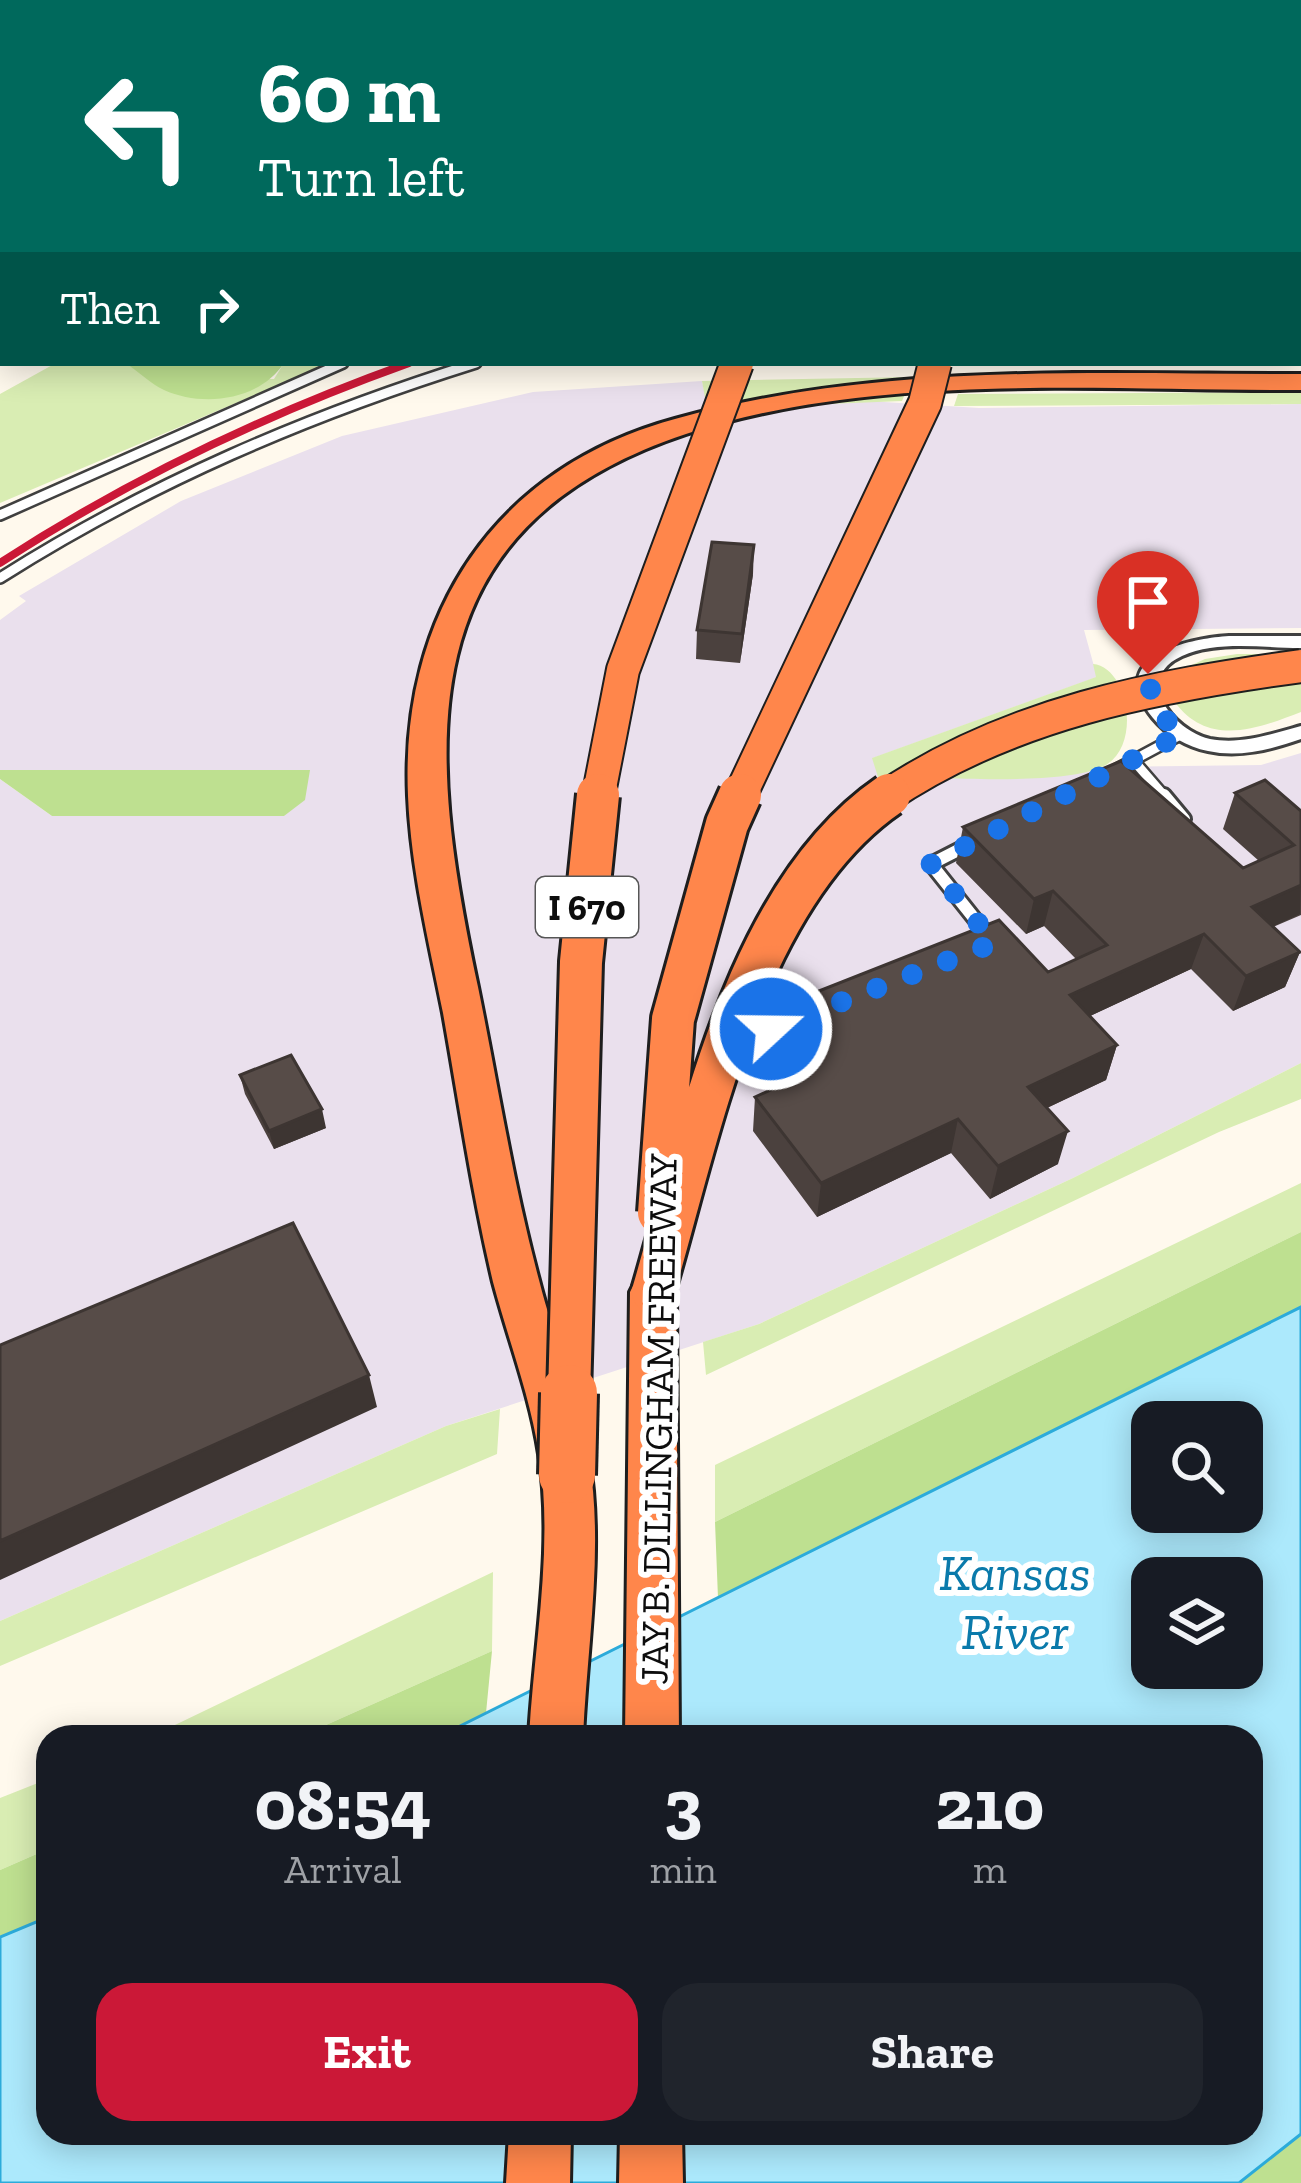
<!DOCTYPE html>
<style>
body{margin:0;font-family:"Zilla Slab",serif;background:#20242c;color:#f1f3f6;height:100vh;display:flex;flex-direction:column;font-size:45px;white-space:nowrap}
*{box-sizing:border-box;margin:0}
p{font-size:39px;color:#9ea1a6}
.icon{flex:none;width:66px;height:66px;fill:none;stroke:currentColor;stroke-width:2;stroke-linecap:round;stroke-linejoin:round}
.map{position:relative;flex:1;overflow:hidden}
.drawer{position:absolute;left:36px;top:1725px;width:1227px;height:420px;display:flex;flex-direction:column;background:#171b24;border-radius:36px;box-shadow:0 6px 30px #0003}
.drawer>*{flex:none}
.banner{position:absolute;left:0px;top:0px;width:1302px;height:366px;box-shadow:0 6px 30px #0003;background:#00695c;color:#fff;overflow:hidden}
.controls{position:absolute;left:1131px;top:1401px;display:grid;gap:24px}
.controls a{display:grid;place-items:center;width:132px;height:132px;border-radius:24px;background:#171b24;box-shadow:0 6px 30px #0003;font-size:60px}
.pin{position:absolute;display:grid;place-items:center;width:102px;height:102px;color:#fff;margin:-123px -51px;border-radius:50% 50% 50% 0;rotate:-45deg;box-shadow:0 0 12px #0007}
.pin .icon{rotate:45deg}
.me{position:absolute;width:132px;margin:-66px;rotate:69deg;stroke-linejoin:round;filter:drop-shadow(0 0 9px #0008)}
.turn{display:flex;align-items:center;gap:42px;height:252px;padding:0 60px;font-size:54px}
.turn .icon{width:156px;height:156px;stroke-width:2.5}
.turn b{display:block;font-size:84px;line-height:102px}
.then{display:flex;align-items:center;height:114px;padding:0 60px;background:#0003;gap:24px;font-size:45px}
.eta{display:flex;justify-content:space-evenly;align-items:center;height:204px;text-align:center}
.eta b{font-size:72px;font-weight:700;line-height:84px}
.action{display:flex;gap:24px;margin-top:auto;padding:24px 60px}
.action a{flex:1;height:138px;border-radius:36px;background:#cb1837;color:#fff;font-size:48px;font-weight:700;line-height:138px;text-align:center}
.action a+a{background:#20242c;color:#f1f3f6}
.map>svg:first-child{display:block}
.industrial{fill:#eae0ed}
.green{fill:#d9edb3}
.forest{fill:#bee090}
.water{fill:#ace9fc;stroke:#2cabda;stroke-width:3;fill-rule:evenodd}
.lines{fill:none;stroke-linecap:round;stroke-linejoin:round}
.service-far2-casing{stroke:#404040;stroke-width:10}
.service-far1-casing{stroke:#404040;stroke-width:14}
.service-casing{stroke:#404040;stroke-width:18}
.minor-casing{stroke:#404040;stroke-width:6}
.motorway-casing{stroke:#1e1e1e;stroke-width:6}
.service-far2{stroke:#fff;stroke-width:8}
.service-far1{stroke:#fff;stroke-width:9}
.service{stroke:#fff;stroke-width:12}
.minor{fill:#fff;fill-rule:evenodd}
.motorway{fill:#ff864b;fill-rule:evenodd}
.rail-far1{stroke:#cb1837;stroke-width:4.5}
.rail{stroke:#cb1837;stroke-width:8}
.motorway-bridge-far2-casing{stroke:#1e1e1e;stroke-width:36;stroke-linecap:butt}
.motorway-bridge-far1-casing{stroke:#1e1e1e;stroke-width:48;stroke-linecap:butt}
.motorway-bridge-casing{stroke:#1e1e1e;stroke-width:62;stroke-linecap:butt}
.motorway-bridge-far2{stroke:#ff864b;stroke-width:32}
.motorway-bridge-far1{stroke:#ff864b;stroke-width:42}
.motorway-bridge{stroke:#ff864b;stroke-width:56}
.wall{fill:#4b413e}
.shaded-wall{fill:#3d3532}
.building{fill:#574c48;stroke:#3d3532;stroke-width:3}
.route{stroke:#1a73e8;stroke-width:21;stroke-dasharray:0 37.8}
.labels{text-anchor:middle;stroke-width:12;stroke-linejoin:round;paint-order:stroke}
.shield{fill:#fff;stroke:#565656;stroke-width:3}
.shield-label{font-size:36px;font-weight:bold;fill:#0d0d0d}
.street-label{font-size:39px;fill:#0d0d0d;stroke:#fff}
.near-water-label{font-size:51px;font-style:italic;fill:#0a7aab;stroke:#fff}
</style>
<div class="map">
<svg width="1301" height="2183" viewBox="0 0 1301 2183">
<rect width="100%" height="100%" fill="#fff9ed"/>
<path class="industrial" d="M702,381L708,409L868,401L979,408L1301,404V628L1084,630L1097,677L873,758L879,777L1052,775L1104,767L1261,765L1301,753V1063L1073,1178L759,1324L446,1426L0,1621V779L52,816H284L309,770H0V620L26,601L19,596L181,501L342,436L533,392Z"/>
<path class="green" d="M56,363H125L144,375L274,379L284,363H330L0,503V394Z
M912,377L902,401L707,409L702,381Z
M1301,392V404L954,406L958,394Z
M1237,654H1301V712C1257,729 1208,748 1174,701L1183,669L1205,659Z
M1093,664C1129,667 1143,749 1102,767C1058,787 931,776 878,777L872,758L1096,677Z
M1301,1063V1099L1219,1132L706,1375L703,1342L759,1324L1073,1178Z
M1301,1183V1232L715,1522V1465Z
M500,1409L497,1454L0,1666V1621L446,1426Z
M493,1572L492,1651L299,1737H150Z
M48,1779V1849L0,1870V1798Z"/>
<path class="forest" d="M125,363H284C260,400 204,408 164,390C151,384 138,371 125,363Z
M0,770H310L305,800L284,816H52L0,779Z
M1301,1232V1307L718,1598L715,1522Z
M492,1651L486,1713L438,1737H299Z
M48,1849V1917L0,1937V1870Z
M1301,2134V2183H1239Z"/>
<path class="water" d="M1301,1307V2134L1239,2183H0V1937L48,1917V2133H1251V1737H438ZM1152,1422H1242V1512H1152ZM1152,1578H1242V1668H1152Z"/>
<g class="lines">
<g class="service-far2-casing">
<path id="service-far2" d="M315,0L328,3
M256,3L261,0"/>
</g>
<g class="service-far1-casing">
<path id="service-far1" d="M0,515L343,363
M0,578C150,483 307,416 476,363
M1134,761L1166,798
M1115,770L1182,734"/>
</g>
<g class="service-casing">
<path id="service" d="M1164,795L1184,819
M974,842L931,864L989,937"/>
</g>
<g class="minor-casing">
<path id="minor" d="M1299,11H1301V19H1299Z
M1229,636H1301V648C1263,648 1217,640 1182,656C1133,678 1172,730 1210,739C1241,745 1272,734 1301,726V739C1272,749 1240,758 1208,751C1187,747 1167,735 1153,718C1104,658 1184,639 1229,636Z"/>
</g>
<g class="motorway-casing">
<path id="motorway" d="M451,0H481L483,3H453Z
M576,0H613L615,3H578Z
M664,0H701L703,3H666Z
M818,0H848L850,3H820Z
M1299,58H1301V72H1299Z
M1299,89H1301V103H1299Z
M1301,374V390C1105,391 874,371 686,434C404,528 427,747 478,987C498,1085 513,1184 539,1280C554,1340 579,1398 589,1459C604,1549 587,1646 583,1737H529C534,1645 554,1546 539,1454C530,1395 508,1339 493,1282C472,1193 459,1103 443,1013C429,942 411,869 408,796C400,613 495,468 675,419C878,362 1092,374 1301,374Z
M653,1273L669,1278L676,1292L679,1737H625L630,1292L637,1278Z
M509,2133H571L570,2183H506Z
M620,2133H682L683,2183H619Z"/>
</g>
<use href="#service-far2" class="service-far2"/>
<use href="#service-far1" class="service-far1"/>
<use href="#service" class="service"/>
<use href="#minor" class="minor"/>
<use href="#motorway" class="motorway"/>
<path class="rail-far1" d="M277,0L296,3"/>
<path class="rail" d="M0,563C129,479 264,415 409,363"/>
<g class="motorway-bridge-far2-casing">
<path id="motorway-bridge-far2" d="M598,798L623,670L737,363
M739,798L925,403L935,363
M884,798C1009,713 1154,686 1301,666"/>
</g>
<g class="motorway-bridge-far1-casing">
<path id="motorway-bridge-far1" d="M659,1213L673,1019L727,824L740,795
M653,1292C700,1133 743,895 889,795
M569,1396L581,962L598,795"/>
</g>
<g class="motorway-bridge-casing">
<path id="motorway-bridge" d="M567,1475L569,1393"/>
</g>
<use href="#motorway-bridge-far2" class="motorway-bridge-far2"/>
<use href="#motorway-bridge-far1" class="motorway-bridge-far1"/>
<use href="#motorway-bridge" class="motorway-bridge"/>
</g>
<path class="wall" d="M0,0L3,3V64L0,63Z
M753,574L740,663L696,659L697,630Z
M1235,793L1301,811V915L1273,927L1300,952L1285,987L1233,1011L1191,969L1090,1016L1117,1045L1106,1080L1047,1108L1058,1164L990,1199L951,1153L817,1217L753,1131L755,1097L788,1082L761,1048L763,1013L1048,972L1076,959L1044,926L1026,934L956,863L963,827L1243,868L1259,861L1223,829Z
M240,1075L326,1128L274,1149L245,1094Z"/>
<path class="shaded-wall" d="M754,545L753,574L740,663L742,634Z
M1301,885L1300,914L1239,942L1252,907Z
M1053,891L1044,926L1026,934L1034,899Z
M1204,934L1191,969L1060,1030L1070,995Z
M1300,952L1285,987L1233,1011L1246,976Z
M1117,1045L1106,1080L1019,1121L1028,1087Z
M322,1109L326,1128L274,1149L269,1131Z
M958,1119L951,1153L817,1217L821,1183Z
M1068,1131L1058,1164L990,1199L998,1166Z
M369,1375L377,1407L0,1580V1541Z"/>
<path class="building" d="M0,0H128L147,3H3V33L0,32Z
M712,542L754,545L742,634L697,630Z
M1121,761L1243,868L1294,845L1235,793L1265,780L1301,811V885L1252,907L1300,952L1246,976L1204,934L1070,995L1117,1045L1028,1087L1068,1131L998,1166L958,1119L821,1183L755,1097L810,1072L763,1013L999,920L1048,972L1107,945L1053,891L1034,899L963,827Z
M291,1055L322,1109L269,1131L240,1075Z
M293,1223L369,1375L0,1541V1345Z"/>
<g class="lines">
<path class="route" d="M771,1029L994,943L931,864L1182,734L1154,709L1148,674"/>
</g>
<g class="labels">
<rect class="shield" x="536" y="877" width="102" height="60" rx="9"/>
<g class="shield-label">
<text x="587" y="920">I 670</text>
</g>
<g class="street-label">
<text transform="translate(658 1419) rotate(-89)" y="14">JAY B. DILLINGHAM FREEWAY</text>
</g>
<g class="near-water-label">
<text x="1015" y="1590">Kansas<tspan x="1015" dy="59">River</tspan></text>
</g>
</g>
</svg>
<div class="controls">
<a><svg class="icon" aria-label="search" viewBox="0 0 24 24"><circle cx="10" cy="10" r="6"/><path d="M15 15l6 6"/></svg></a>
<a><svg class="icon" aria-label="layers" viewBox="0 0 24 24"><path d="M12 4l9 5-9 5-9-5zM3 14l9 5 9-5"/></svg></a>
</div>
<div class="pin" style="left:1148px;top:674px;background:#d93025"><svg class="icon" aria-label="arrive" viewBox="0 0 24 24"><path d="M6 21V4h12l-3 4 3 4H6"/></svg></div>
<svg class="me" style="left:771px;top:1029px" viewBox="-20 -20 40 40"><circle r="17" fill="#1a73e8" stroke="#fff" stroke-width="3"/><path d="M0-11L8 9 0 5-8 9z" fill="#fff"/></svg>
<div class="banner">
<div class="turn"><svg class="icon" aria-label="left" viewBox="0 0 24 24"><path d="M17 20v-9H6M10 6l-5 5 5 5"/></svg><div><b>60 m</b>Turn left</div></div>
<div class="then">Then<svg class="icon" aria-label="right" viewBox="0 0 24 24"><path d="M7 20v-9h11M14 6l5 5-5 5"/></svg></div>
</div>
<section class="drawer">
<div class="eta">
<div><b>08:54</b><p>Arrival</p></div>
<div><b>3</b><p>min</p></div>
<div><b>210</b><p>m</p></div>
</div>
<div class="action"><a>Exit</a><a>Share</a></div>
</section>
</div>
